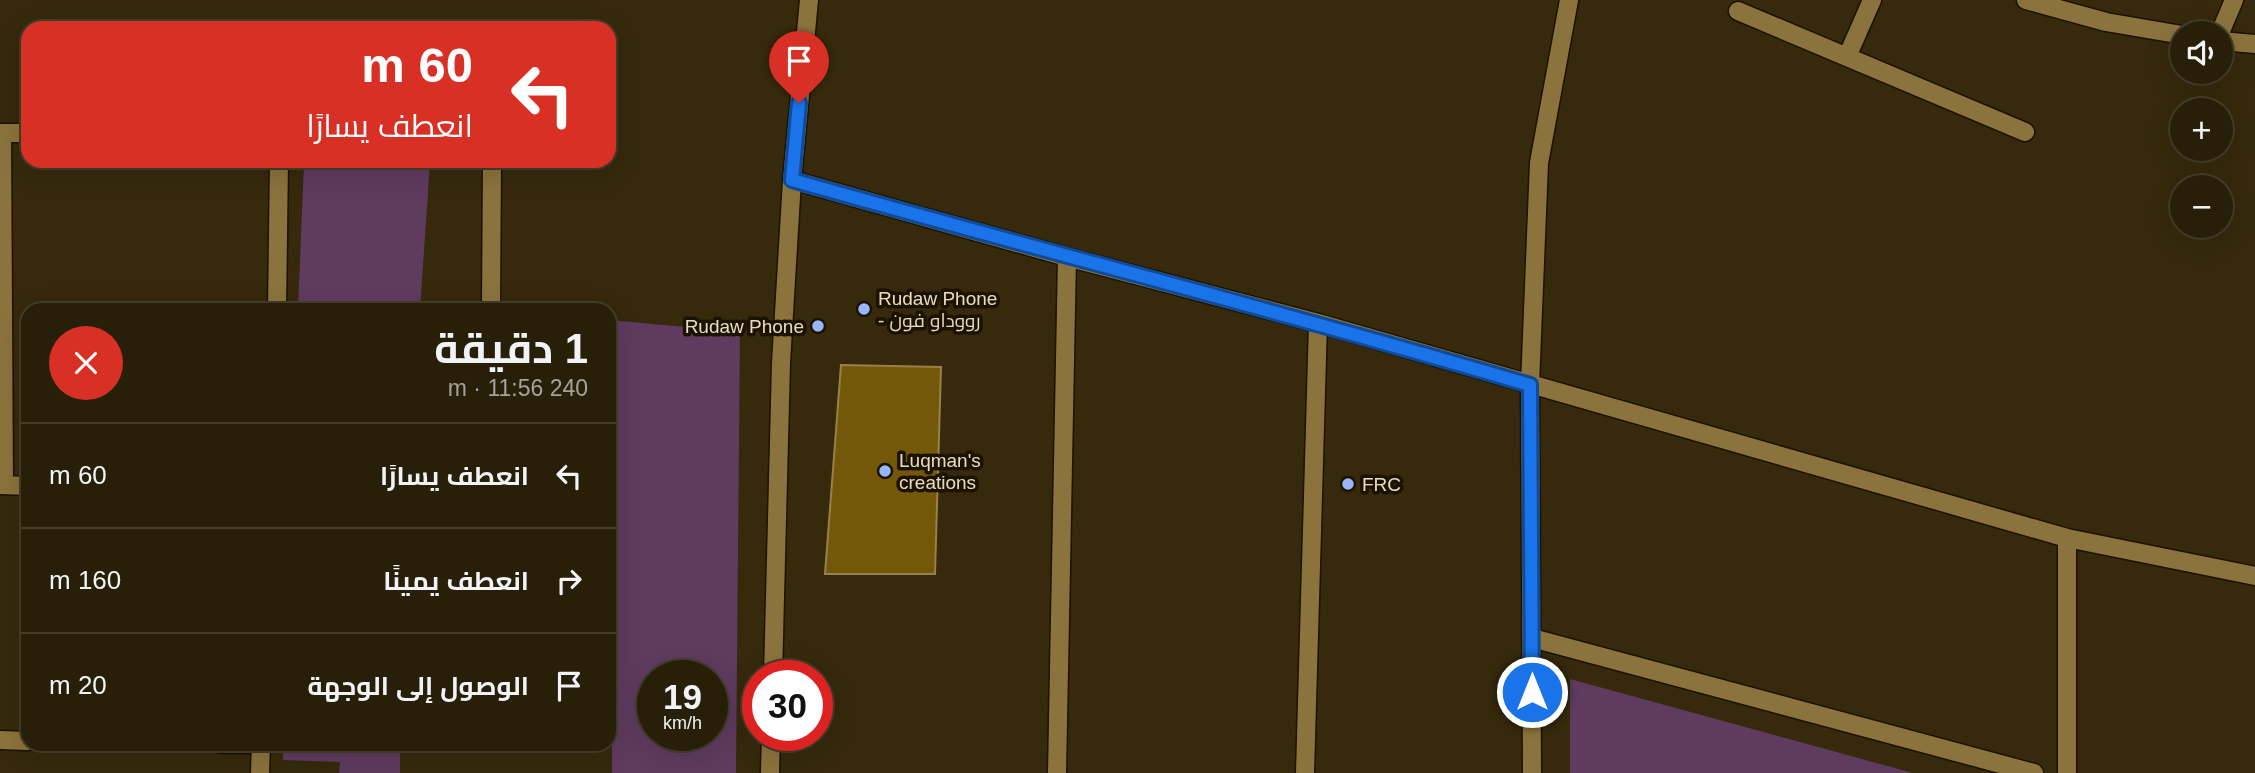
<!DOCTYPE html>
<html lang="ar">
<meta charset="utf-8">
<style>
body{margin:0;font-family:Helvetica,Cairo,sans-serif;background:#342c17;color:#f1f3f6;direction:rtl;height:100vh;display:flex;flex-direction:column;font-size:26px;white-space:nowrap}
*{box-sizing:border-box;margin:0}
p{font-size:23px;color:#a5a29c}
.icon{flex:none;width:38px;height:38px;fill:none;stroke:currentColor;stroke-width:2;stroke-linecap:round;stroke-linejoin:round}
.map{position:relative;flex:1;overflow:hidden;direction:ltr}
.sheet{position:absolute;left:21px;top:303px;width:595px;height:448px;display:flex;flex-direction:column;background:#281f09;border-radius:21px;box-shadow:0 7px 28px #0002,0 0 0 2px #443d2a;direction:rtl}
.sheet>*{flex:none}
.top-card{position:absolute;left:21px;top:21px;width:595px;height:147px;border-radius:21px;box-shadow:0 7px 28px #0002,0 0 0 2px #443d2a;direction:rtl;background:#d93025;color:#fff;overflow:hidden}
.tools{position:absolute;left:2170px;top:21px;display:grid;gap:14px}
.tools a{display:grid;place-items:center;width:63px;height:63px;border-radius:50%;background:#281f09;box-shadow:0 7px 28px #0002,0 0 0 2px #443d2a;font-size:35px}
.speed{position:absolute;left:637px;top:660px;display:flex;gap:14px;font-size:35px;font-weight:700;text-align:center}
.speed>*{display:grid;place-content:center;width:91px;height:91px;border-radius:50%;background:#281f09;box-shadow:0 7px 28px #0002,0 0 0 2px #443d2a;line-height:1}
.speed small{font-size:18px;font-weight:400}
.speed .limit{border:10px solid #d22;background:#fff;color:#111}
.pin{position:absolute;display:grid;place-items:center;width:60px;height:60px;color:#fff;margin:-72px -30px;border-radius:50% 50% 50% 0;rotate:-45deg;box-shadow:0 0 7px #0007}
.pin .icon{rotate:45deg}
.me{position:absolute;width:77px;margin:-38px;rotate:0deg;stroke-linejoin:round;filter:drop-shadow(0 0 5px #0008)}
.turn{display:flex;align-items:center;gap:24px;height:147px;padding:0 28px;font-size:32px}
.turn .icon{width:91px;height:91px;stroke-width:2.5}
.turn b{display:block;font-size:49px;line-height:60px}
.round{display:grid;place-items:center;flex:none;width:74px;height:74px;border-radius:37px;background:#342c17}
.head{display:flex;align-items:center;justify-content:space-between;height:119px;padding:0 28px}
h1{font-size:42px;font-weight:700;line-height:52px}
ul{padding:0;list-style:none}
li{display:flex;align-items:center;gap:21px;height:105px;padding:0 28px;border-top:2px solid #443d2a}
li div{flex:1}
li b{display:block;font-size:26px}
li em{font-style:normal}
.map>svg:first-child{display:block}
.green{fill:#5e3b5f;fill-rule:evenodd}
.building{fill:#74580a;stroke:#98804a;stroke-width:2}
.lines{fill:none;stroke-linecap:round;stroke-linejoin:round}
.lane-casing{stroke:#1d1200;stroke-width:21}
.street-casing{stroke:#1d1200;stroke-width:21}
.secondary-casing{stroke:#1d1200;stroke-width:21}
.lane{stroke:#8b733d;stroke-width:18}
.street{stroke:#8b733d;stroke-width:18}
.secondary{stroke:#8b733d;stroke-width:18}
.route-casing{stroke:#114b97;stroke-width:18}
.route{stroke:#1a73e8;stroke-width:12}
.poi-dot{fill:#97b6fd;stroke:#1b1200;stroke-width:2.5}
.labels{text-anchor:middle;stroke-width:7;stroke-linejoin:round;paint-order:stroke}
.poi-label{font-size:19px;fill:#e8dcc0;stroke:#1b1200;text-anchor:start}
</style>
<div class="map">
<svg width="2255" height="773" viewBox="0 0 2255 773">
<rect width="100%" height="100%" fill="#36290c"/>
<path class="green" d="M304,162L430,163L420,310H298Z
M609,320L740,332L736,773H612V678L609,674ZM653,676H712V735H653Z
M1570,679L1913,773H1570Z
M283,744H400V773H339L340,762L283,760Z"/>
<path class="building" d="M841,365L941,367L935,574H825Z"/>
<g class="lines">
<g class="lane-casing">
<path id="lane" d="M1738,11L2025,132
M1847,57L1872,0
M491,308L492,161"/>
</g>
<g class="street-casing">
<path id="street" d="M2220,33L2234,0
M0,133H28
M2,133L4,485
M792,180L1067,257L1318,323L2067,538L2255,576
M277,310L279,161
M0,485L28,486
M1532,638L2034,773
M773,676L781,363L792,180L809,0
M0,740L28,741
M221,744H261
M260,773L261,744
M770,773L771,735
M1057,773L1067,257
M1305,773L1318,323
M1532,773L1530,385L1539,163L1569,0
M2067,773V538"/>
</g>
<g class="secondary-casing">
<path id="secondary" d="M2026,0L2106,22L2182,35
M2221,41L2255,44"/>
</g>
<use href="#lane" class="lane"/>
<use href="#street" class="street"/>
<use href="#secondary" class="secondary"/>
</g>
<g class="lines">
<g class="route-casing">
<path id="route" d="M799,103L792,180C1038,250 1285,312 1530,385L1532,692"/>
</g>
<use href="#route" class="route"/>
</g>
<g class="poi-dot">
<circle cx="864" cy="309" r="7"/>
<circle cx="818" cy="326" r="7"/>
<circle cx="885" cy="471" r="7"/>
<circle cx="1348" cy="484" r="7"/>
</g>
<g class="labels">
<g class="poi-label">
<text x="878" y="305">Rudaw Phone<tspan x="878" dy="22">- رووداو فون</tspan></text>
<text x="804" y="333" text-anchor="end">Rudaw Phone</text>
<text x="899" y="467">Luqman's<tspan x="899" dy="22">creations</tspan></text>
<text x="1362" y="491">FRC</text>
</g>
</g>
</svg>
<div class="tools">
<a><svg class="icon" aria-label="sound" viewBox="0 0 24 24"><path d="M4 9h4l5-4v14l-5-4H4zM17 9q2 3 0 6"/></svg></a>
<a>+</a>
<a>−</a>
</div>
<div class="speed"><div>19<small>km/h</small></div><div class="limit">30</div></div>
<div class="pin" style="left:799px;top:103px;background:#d93025"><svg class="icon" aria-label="arrive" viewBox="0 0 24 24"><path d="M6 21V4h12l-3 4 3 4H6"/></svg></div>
<svg class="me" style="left:1532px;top:692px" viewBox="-20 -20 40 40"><circle r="17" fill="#1a73e8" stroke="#fff" stroke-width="3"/><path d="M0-11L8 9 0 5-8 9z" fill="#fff"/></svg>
<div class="top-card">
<div class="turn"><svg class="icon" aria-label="left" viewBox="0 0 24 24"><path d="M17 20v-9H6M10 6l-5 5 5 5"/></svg><div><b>60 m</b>انعطف يسارًا</div></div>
</div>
<section class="sheet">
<div class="head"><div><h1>1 دقيقة</h1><p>240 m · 11:56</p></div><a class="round" style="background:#d93025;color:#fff"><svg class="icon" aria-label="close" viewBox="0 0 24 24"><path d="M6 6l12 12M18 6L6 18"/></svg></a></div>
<ul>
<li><svg class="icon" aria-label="left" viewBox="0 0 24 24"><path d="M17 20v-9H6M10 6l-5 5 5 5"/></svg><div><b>انعطف يسارًا</b></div><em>60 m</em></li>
<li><svg class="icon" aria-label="right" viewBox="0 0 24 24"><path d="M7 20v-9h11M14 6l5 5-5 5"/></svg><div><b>انعطف يمينًا</b></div><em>160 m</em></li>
<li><svg class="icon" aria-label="arrive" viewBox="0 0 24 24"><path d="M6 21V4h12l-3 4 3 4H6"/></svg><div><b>الوصول إلى الوجهة</b></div><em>20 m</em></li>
</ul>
</section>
</div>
